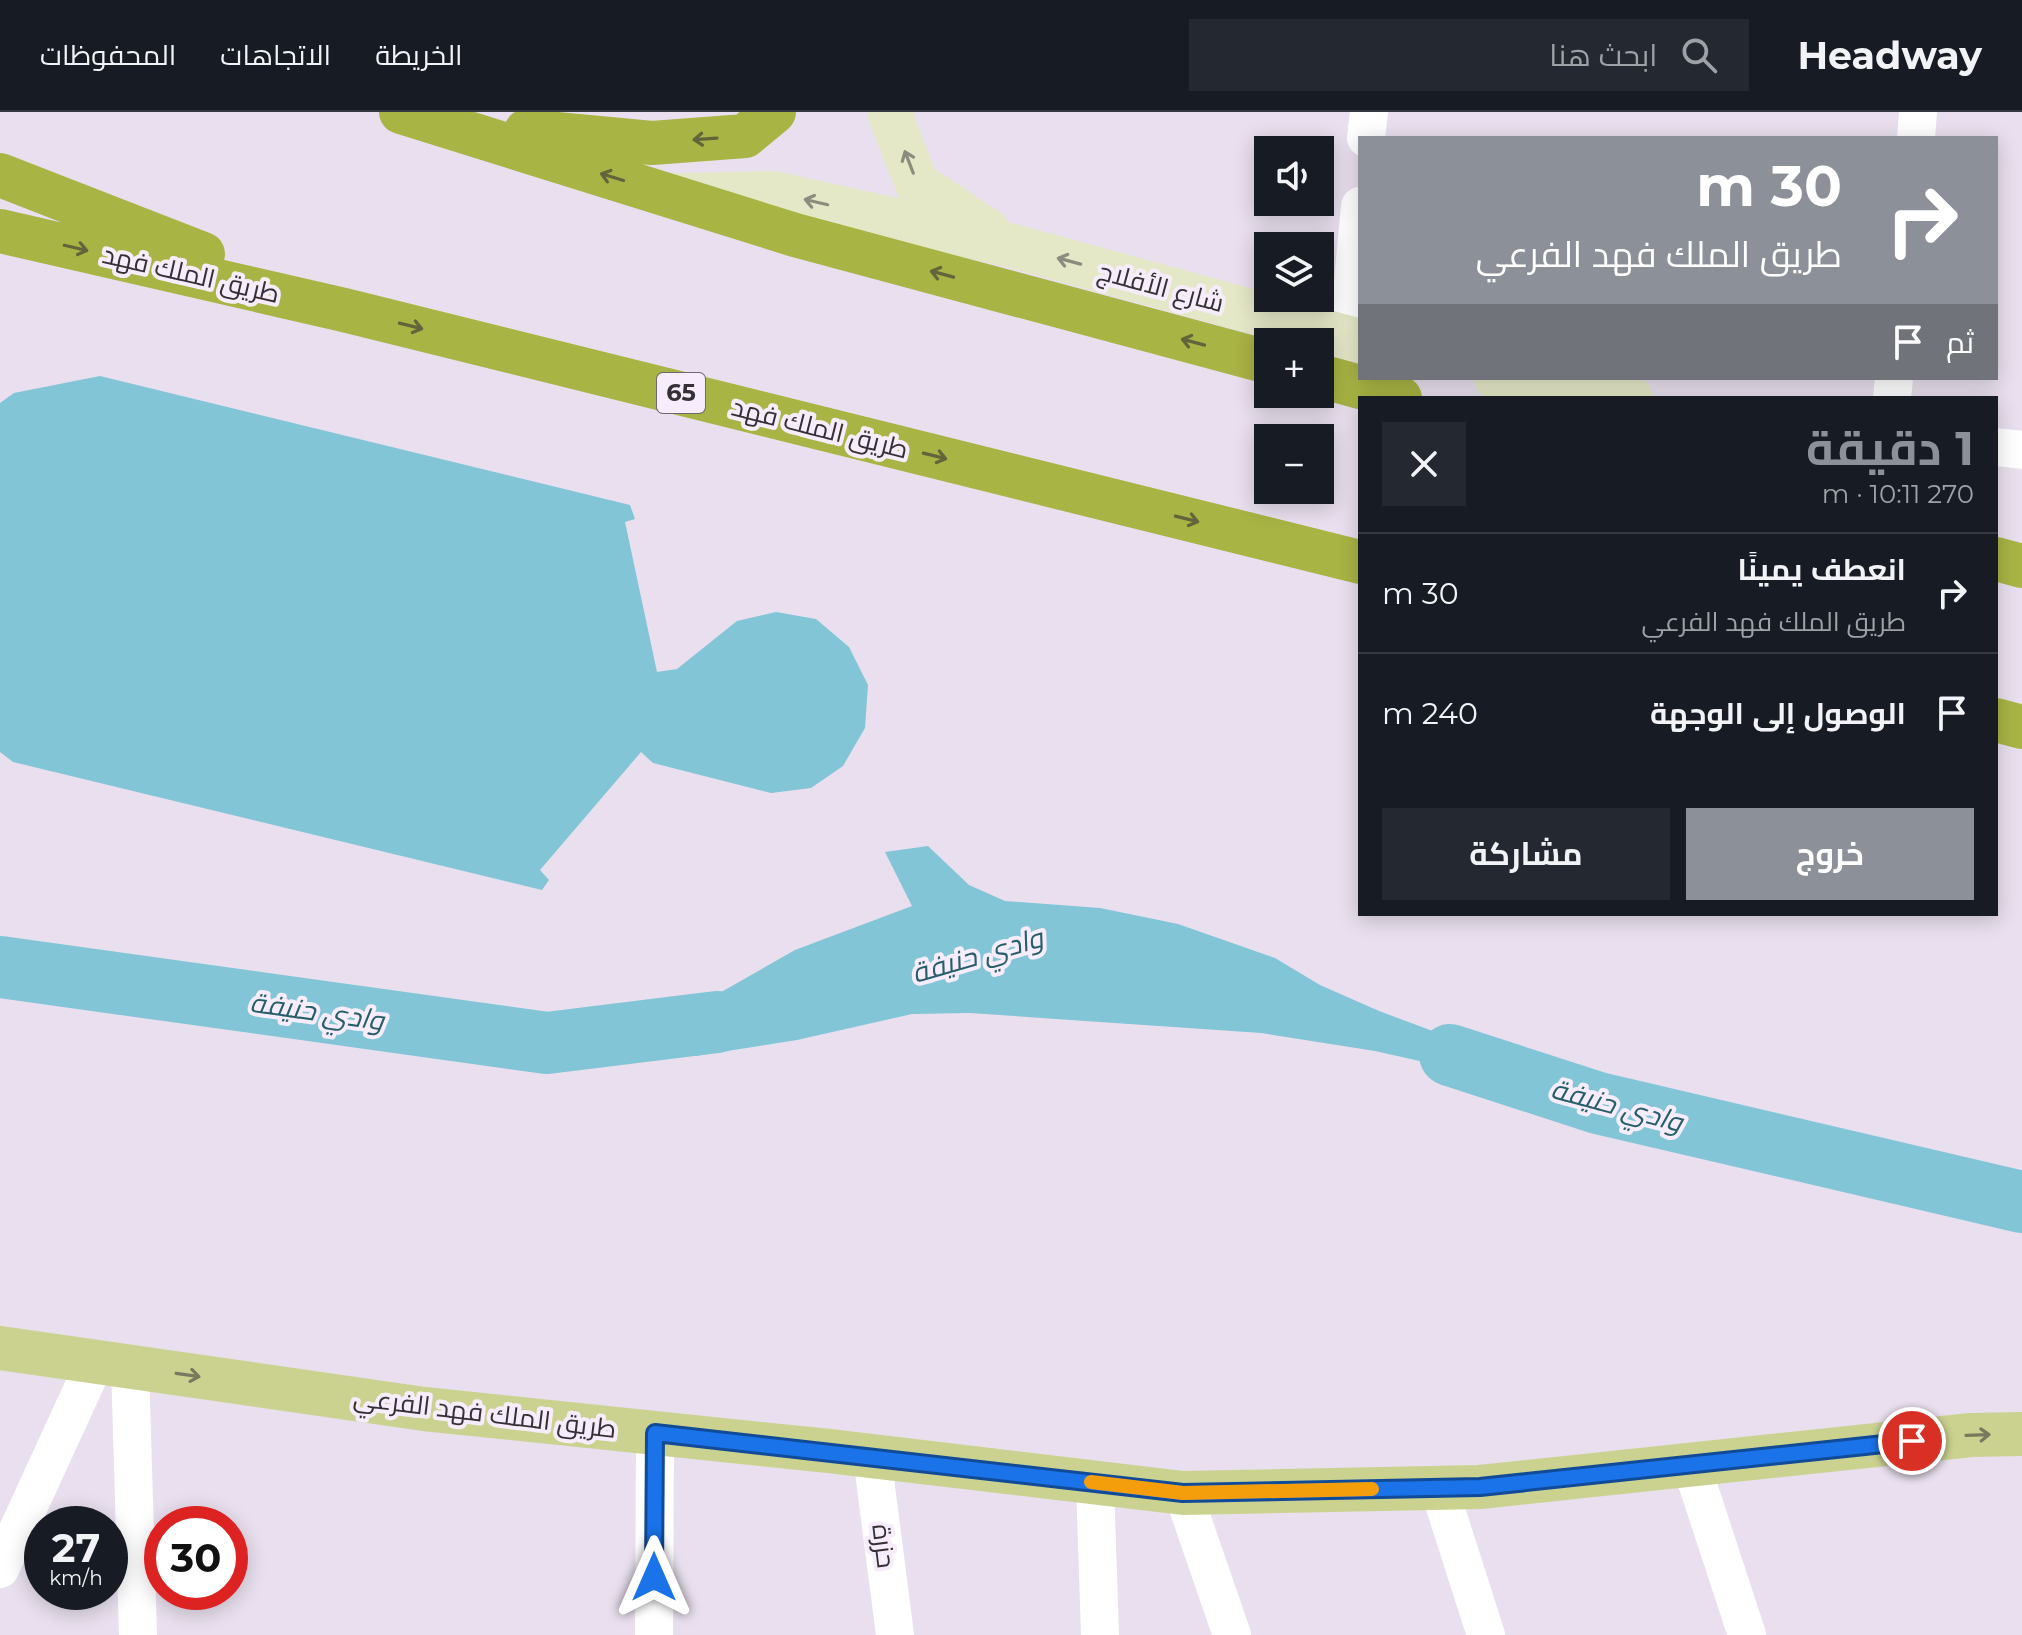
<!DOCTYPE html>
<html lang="ar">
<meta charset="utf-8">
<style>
body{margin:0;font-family:Montserrat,Cairo,sans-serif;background:#242831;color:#f1f3f6;direction:rtl;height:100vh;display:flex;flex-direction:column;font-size:30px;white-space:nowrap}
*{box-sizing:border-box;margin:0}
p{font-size:26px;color:#9ea1a6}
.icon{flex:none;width:44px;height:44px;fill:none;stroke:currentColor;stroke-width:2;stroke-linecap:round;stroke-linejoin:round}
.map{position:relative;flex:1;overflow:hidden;direction:ltr}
.drawer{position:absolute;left:1358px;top:284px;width:640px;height:520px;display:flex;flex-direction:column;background:#171b24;border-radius:0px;box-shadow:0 4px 20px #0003;direction:rtl}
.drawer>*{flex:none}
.guide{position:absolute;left:1358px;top:24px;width:640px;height:244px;border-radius:0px;box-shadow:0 4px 20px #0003;direction:rtl;background:#8c9099;color:#fff;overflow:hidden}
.buttons{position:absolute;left:1254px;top:24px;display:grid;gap:16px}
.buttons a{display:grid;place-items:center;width:80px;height:80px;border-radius:0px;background:#171b24;box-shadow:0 4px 20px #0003;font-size:40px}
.speed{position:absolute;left:24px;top:1394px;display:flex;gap:16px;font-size:40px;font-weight:700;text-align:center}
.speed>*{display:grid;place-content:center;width:104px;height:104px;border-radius:50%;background:#171b24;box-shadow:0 4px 20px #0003;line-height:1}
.speed small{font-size:20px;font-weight:400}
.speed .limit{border:12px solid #d22;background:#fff;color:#111}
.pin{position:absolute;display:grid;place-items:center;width:68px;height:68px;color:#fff;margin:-34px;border:4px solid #fff;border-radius:50%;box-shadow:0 2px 8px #0007}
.me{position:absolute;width:88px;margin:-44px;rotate:0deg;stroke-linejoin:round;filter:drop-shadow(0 0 6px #0008)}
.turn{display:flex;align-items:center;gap:28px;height:168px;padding:0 24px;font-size:36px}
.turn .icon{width:104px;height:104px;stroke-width:2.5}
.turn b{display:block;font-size:56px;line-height:68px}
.then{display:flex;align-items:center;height:76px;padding:0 24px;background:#0003;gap:16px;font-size:30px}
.round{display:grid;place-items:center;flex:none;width:84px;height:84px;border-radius:0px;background:#242831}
.head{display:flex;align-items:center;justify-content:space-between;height:136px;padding:0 24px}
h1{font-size:48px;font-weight:700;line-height:60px;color:#8c9099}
.primary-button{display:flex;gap:16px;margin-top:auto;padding:16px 24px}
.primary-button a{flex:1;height:92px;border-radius:0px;background:#8c9099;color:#fff;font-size:32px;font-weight:700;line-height:92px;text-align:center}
.primary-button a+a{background:#242831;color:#f1f3f6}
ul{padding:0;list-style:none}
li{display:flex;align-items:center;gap:24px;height:120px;padding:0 24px;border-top:2px solid #363941}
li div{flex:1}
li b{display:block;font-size:30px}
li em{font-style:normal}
header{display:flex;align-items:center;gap:48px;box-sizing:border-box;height:112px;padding:0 40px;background:#171b24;border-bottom:2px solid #363941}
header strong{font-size:38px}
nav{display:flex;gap:44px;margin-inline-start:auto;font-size:28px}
.search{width:560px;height:72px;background:#242831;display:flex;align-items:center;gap:20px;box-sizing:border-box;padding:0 28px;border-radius:0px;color:#9ea1a6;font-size:30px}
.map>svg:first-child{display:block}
.water{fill:#81c5d7}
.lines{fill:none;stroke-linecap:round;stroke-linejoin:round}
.river{stroke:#81c5d7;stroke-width:62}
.street{stroke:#fff;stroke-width:38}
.secondary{stroke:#e5e8c7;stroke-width:44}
.primary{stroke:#cbd28f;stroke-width:44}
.highway{stroke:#a8b444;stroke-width:44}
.oneway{stroke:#62653c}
.oneway2{stroke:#8c8c7e}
.oneway3{stroke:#78795e}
.route-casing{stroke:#114b97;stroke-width:20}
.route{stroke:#1a73e8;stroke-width:14}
.slow{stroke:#f59e0b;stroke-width:14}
.labels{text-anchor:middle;stroke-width:8;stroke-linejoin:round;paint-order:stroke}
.shield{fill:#f6ecfb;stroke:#6e6871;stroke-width:2}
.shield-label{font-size:24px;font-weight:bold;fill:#343036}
.street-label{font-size:26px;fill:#343036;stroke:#f6ecfb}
.water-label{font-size:28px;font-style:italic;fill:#265e6b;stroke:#f6ecfb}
</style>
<header>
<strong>Headway</strong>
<div class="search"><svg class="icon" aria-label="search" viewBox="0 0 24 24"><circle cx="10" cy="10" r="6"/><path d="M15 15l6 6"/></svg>ابحث هنا</div>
<nav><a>الخريطة</a><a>الاتجاهات</a><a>المحفوظات</a></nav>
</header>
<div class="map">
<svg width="2022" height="1523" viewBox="0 0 2022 1523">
<rect width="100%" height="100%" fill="#e9dfee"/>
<path class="water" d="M100,264L630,393L635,407L625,410L657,560L677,557L737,509L776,500L816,507L849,535L868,573L865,616L843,654L811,676L771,681L653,651L641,640L540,758L549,768L542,778L13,650L0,640V291L14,281Z
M928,734L969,773L1005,789L1100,796L1178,812L1275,846L1320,873L1379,899L1521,952L1542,966L1518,971L1375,939L1261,921L970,901L912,902L797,928L695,944H636L617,934L631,920L685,905L709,887L795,838L912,794L885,740Z"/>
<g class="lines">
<path class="river" d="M0,855L547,931L717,910
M1450,943L1598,991L2022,1090"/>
<path class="street" d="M1366,26L1369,0
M1916,26L1918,0
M1348,225L1360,94
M1892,286L1894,266
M1996,335L2022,338
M130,1254L138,1523
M872,1344L895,1523
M1691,1352L1747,1523
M1095,1371L1100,1523
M1439,1376L1486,1523
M1183,1381L1232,1523
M0,1457L95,1250
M654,1523L655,1321"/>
<path class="secondary" d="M889,0L917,72L987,118
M677,83L773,81L1009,133L1360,229
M1496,266L1631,286"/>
<path class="primary" d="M0,1236L424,1297L829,1339L1183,1381L1480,1375L1971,1323L2022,1322"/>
<path class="highway" d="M401,0L795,123L1268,250
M526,19L652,31L745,24L774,0
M0,63L203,142
M0,119L344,198L1360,450
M1320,264L1400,286
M1996,447L2022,454
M1996,608L2022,615"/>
</g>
<defs><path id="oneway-shaft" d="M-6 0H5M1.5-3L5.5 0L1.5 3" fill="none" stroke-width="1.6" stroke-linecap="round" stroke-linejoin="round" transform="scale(2)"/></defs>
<g class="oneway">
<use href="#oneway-shaft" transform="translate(705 27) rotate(176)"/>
<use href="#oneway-shaft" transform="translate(612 65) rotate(-163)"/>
<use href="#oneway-shaft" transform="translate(76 136) rotate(13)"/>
<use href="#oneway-shaft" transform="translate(942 162) rotate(-165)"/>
<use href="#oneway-shaft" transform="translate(411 214) rotate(14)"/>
<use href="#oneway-shaft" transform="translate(1193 230) rotate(-165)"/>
<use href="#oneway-shaft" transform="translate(935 344) rotate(14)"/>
<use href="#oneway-shaft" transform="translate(1187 407) rotate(14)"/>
</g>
<g class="oneway2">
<use href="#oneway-shaft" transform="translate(909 50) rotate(-111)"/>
<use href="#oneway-shaft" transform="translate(816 90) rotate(-167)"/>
<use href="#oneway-shaft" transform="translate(1069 149) rotate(-165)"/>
</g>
<g class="oneway3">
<use href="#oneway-shaft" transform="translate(188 1263) rotate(8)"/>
<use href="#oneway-shaft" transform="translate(1978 1323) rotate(-2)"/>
</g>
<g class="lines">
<g class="route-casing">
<path id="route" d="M654,1465L655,1321L1183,1381L1480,1375L1912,1329"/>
</g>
<use href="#route" class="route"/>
<path class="slow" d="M1091,1370L1183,1381L1372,1377"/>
</g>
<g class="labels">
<rect class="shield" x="657" y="261" width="48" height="40" rx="6"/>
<g class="shield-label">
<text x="681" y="289">65</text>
</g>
<g class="street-label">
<text transform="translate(191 162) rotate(13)" y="9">طريق الملك فهد</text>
<text transform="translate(1161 175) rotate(15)" y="9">شارع الأفلاج</text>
<text transform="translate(820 316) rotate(14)" y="9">طريق الملك فهد</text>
<text transform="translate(485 1301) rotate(7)" y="9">طريق الملك فهد الفرعي</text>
<text transform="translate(884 1434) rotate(83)" y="9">حزرة</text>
</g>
<g class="water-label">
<text transform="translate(977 843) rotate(-16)" y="10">وادي حنيفة</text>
<text transform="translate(317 899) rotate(8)" y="10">وادي حنيفة</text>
<text transform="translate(1617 993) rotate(15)" y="10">وادي حنيفة</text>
</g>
</g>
</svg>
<div class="buttons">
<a><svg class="icon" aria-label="sound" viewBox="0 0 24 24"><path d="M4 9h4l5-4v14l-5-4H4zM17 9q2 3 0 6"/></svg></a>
<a><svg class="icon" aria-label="layers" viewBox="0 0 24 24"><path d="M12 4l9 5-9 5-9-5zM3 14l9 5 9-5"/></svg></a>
<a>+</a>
<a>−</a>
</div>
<div class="speed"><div>27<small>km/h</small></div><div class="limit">30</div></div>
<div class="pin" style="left:1912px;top:1329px;background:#d93025"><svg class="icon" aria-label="arrive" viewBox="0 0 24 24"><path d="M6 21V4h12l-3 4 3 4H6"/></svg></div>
<svg class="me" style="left:654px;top:1465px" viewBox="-20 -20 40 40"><path d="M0-17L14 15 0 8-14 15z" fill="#1a73e8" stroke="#fff" stroke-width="4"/></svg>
<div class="guide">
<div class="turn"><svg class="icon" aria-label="right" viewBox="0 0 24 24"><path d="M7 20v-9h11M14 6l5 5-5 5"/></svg><div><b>30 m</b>طريق الملك فهد الفرعي</div></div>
<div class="then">ثم<svg class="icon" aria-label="arrive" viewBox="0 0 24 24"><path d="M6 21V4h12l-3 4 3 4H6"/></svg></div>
</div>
<section class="drawer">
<div class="head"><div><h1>1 دقيقة</h1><p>270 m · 10:11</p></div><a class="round"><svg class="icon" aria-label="close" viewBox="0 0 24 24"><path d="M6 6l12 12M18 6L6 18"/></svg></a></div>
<ul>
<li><svg class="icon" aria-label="right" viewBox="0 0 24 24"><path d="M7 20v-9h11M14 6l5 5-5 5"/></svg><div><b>انعطف يمينًا</b><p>طريق الملك فهد الفرعي</p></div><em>30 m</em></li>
<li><svg class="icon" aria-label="arrive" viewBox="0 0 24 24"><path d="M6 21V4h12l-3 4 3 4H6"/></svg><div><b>الوصول إلى الوجهة</b></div><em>240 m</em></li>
</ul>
<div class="primary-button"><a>خروج</a><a>مشاركة</a></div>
</section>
</div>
